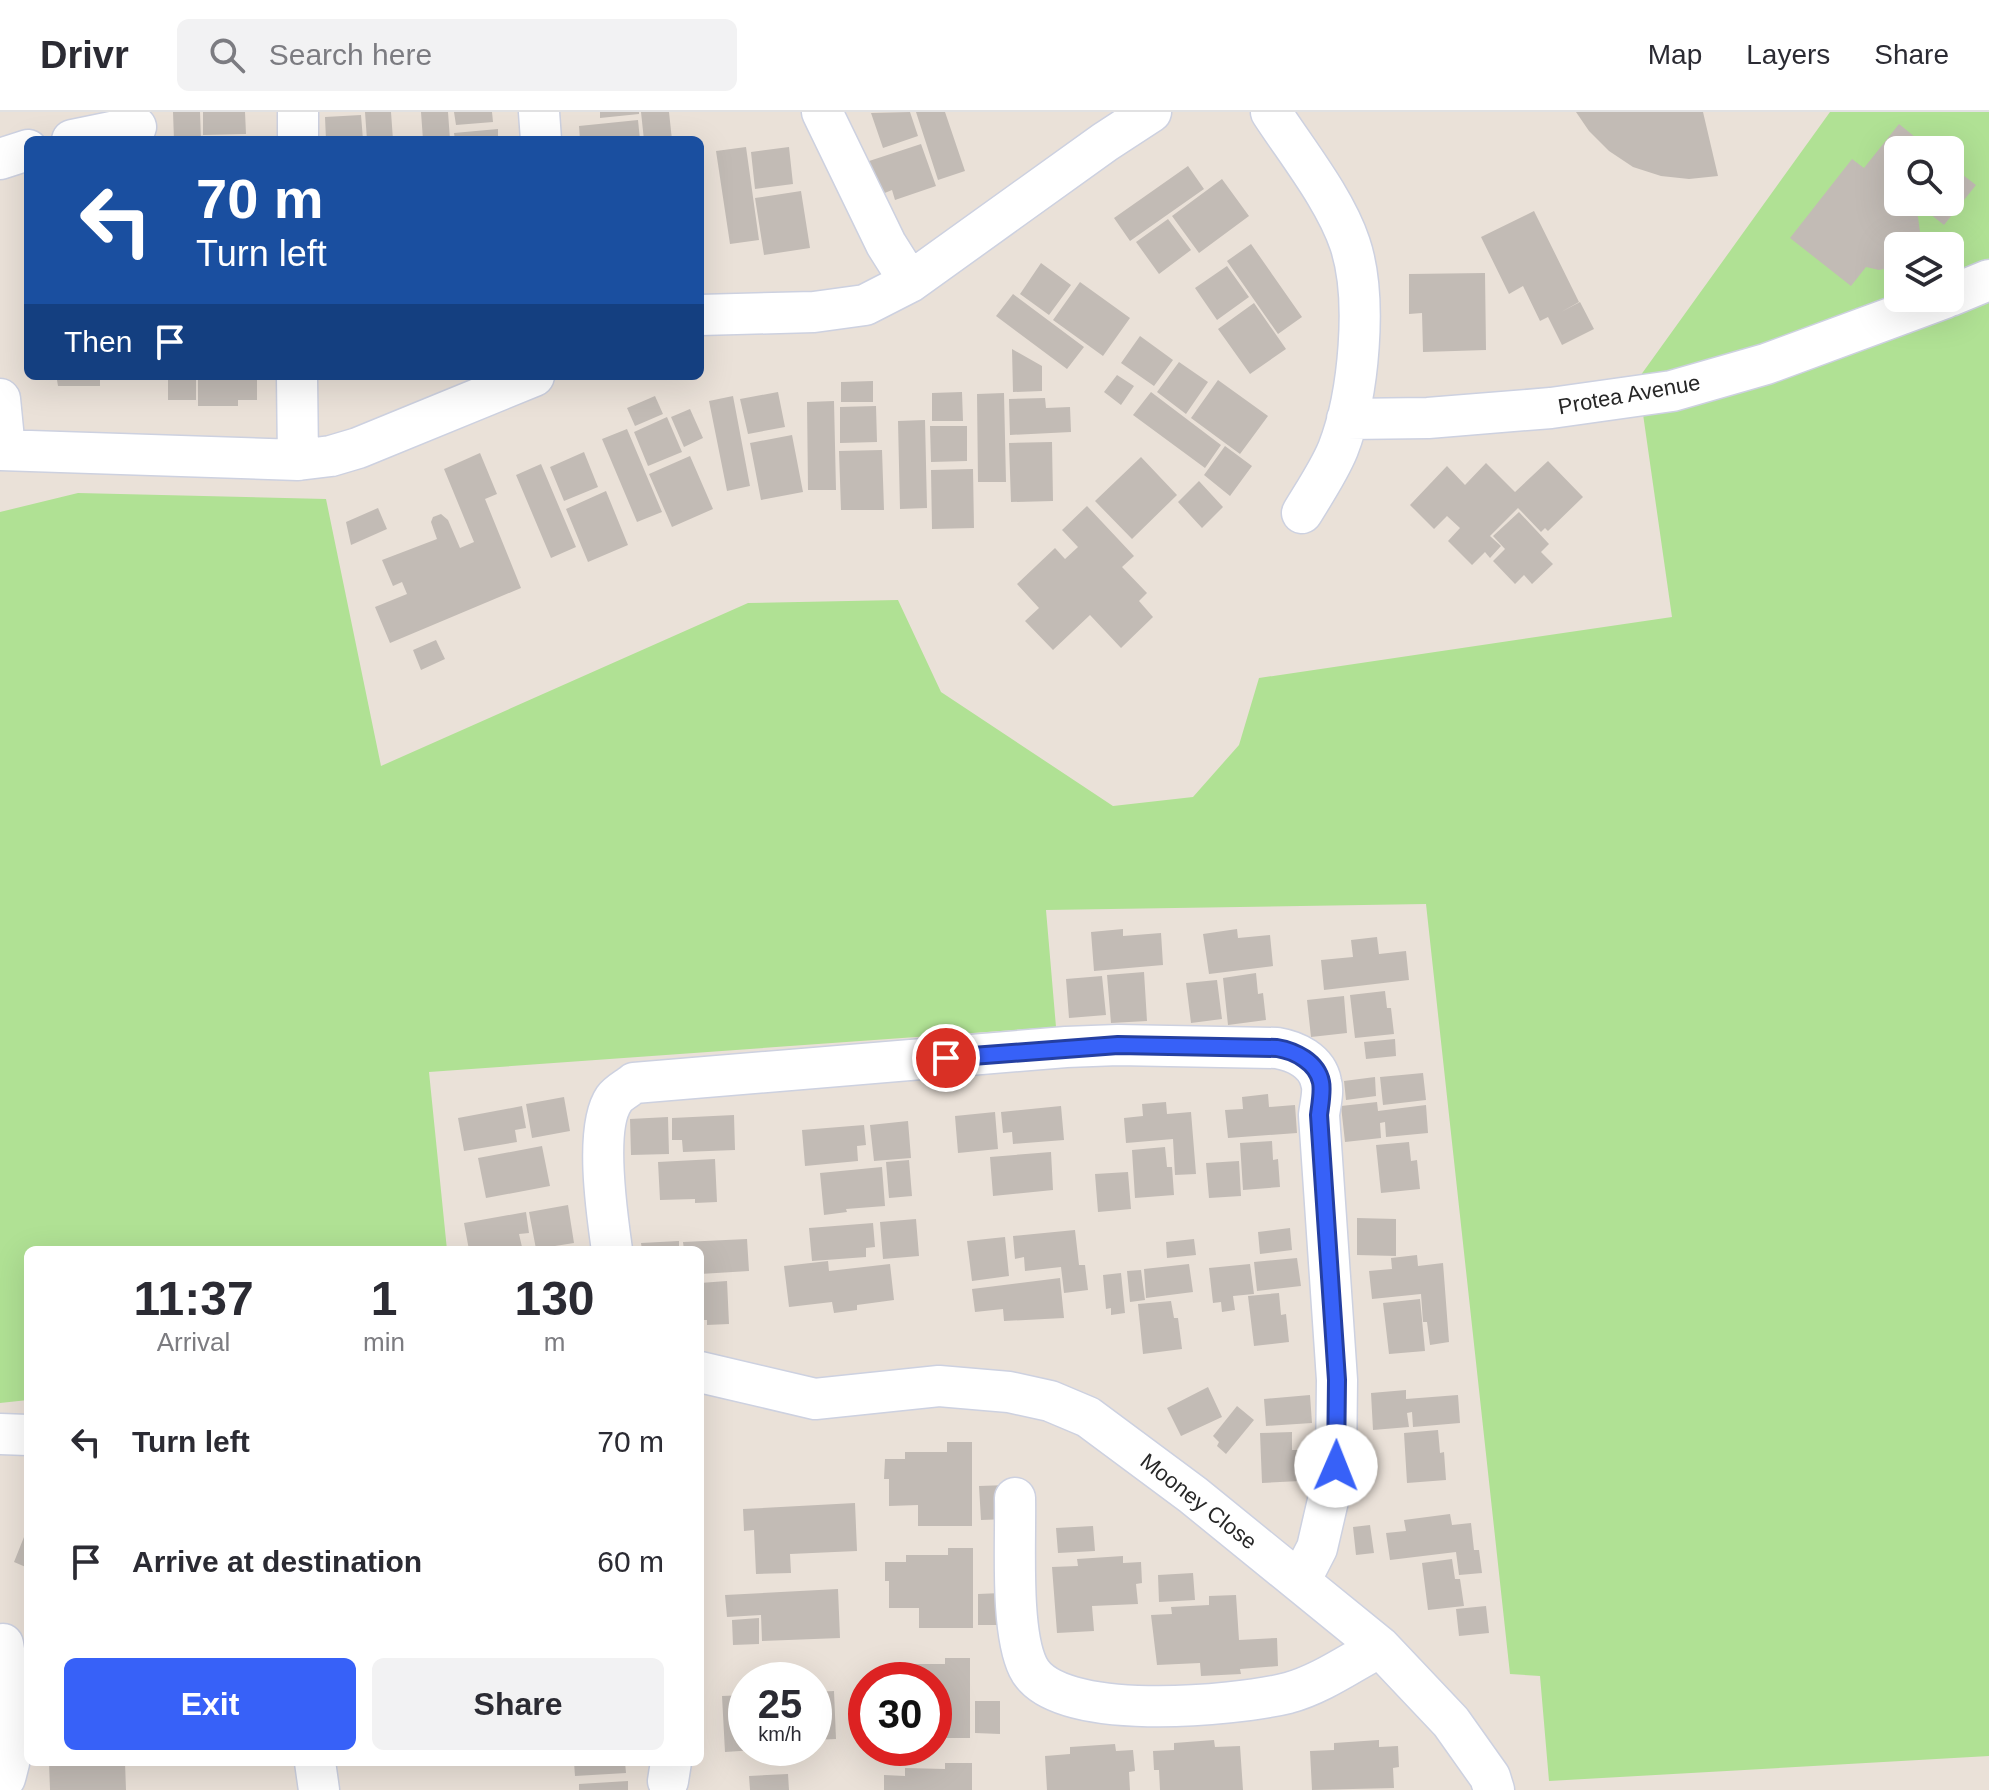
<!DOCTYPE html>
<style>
body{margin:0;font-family:Helvetica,sans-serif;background:#f2f2f3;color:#2b2b33;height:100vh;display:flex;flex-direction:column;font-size:30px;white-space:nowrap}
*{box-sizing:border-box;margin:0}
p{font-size:26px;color:#7c7c81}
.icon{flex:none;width:44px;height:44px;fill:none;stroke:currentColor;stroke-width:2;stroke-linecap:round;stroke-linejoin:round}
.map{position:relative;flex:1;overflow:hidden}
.sheet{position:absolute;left:24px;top:1134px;width:680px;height:520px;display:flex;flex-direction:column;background:#fff;border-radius:12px;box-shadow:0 8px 32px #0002}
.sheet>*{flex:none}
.hud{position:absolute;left:24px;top:24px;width:680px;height:244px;border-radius:12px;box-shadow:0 8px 32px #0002;background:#1a4fa0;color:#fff;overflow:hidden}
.fabs{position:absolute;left:1884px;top:24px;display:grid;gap:16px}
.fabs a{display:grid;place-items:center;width:80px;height:80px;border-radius:12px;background:#fff;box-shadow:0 8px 32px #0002;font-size:40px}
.speed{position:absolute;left:728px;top:1550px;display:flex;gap:16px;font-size:40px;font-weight:700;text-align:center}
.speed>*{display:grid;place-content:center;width:104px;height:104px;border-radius:50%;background:#fff;box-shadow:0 8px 32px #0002;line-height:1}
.speed small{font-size:20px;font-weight:400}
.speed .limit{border:12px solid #d22;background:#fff;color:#111}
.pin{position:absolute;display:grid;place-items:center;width:68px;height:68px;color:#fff;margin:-34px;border:4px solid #fff;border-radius:50%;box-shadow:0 2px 8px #0007}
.me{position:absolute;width:88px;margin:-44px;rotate:1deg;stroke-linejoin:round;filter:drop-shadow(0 0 6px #0008)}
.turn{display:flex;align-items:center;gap:28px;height:168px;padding:0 40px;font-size:36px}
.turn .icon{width:104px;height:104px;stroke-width:2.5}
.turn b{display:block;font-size:56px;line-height:68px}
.then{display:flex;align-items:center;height:76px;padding:0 40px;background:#0003;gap:16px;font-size:30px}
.eta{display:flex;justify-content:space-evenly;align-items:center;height:136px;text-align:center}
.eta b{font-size:48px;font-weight:700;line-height:56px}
.cta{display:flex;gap:16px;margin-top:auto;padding:16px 40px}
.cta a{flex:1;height:92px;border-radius:12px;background:#3761f8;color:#fff;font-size:32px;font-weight:700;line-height:92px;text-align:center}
.cta a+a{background:#f2f2f3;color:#2b2b33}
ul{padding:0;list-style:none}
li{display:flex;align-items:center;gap:24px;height:120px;padding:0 40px}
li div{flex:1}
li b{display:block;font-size:30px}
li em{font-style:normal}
header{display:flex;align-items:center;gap:48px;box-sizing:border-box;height:112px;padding:0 40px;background:#fff;border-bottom:2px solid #e1e1e2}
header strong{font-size:38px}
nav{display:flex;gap:44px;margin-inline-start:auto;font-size:28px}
.search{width:560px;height:72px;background:#f2f2f3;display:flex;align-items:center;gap:20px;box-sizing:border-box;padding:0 28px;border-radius:12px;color:#7c7c81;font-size:30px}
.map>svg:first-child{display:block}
.green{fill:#b0e194;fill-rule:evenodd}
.building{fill:#c2bbb5}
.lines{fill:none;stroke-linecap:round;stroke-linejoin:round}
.minor-casing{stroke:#cdd1e0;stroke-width:43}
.minor{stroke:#fff;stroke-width:40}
.route-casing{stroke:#243fa1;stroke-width:20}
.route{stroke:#3761f8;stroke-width:14}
.labels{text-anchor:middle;stroke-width:6;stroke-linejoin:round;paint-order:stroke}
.street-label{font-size:22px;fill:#272727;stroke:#fff}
</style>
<header>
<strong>Drivr</strong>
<div class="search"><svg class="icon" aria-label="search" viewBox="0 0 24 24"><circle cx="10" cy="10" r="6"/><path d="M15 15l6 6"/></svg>Search here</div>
<nav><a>Map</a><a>Layers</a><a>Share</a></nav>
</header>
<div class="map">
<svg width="1989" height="1678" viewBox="0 0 1989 1678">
<rect width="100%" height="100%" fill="#eae1d8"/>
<path class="green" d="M1830,0H1989V1644L1549,1669L1540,1564L1510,1562L1426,792L1046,798L1056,915L429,960L447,1138H28V1288L0,1291V400L78,381L326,387L381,654L748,491L898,488L941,580L1113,694L1193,685L1239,633L1259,566L1672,505L1638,267ZM1898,38H1950V90H1898ZM1898,134H1950V186H1898Z"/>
<path class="building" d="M173,0H200L201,28H174Z
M203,0H245L246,22L203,23Z
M365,0H391L393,28H367Z
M421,0H448L450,28H423Z
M454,0H492L493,10L456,13Z
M600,0H639V2L600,6Z
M641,0H669L672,28H644Z
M910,0L918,24L883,36L871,1Z
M916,0H945L965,59L938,68Z
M1576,0H1703L1718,64L1689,67L1661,64L1633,55L1609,39L1589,19Z
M361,3L363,28H326L325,5Z
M638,8L640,28H580L579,14Z
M1899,12L1931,38H1898V90H1950V53L1976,73L1944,113L1916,91L1912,96L1918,105L1920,120L1917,134H1898V154L1879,158L1866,155L1851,174L1790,126L1852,47L1864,56Z
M498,17V28H455L454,21Z
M921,32L936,74L895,88L892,78L875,85L863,51Z
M746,35L759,128L730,132L716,39Z
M789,35L793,72L755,77L751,40Z
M1188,54L1204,77L1130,129L1114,106Z
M1222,67L1249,104L1199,141L1172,104Z
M801,79L810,136L764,143L755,86Z
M1534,99L1579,190L1561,200L1580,190L1594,217L1562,233L1548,205L1540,209L1523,174L1509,182L1481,125Z
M1168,107L1191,138L1159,162L1136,130Z
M1251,132L1302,205L1278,222L1227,149Z
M1041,151L1071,173L1049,203L1020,182Z
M1227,154L1249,185L1217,208L1195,176Z
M1485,161L1486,238L1423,240L1422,201L1409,202V162Z
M1080,170L1130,206L1103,244L1053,208Z
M1013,182L1084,235L1067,257L996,204Z
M1254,191L1286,237L1250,262L1218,217Z
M1140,224L1173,248L1154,274L1121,251Z
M1012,237L1042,254V279L1013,280Z
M1179,250L1208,270L1186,302L1157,280Z
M1117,263L1134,274L1121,293L1104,280Z
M41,264H100V274H58L57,268H41Z
M105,264H132V267H105Z
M168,264H196V288H168Z
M198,264H257V288H238V294H198Z
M1218,268L1268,304L1240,342L1191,306Z
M873,269V290H841V270Z
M778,280L785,315L748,322L740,287Z
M962,280L963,309H932V281Z
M1151,280L1221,333L1205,356L1133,303Z
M1004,281L1006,370H978L977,282Z
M655,284L663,302L635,314L627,296Z
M733,284L750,374L727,379L709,289Z
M1045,286L1046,296L1070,295L1071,320L1010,323L1009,287Z
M834,289L836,378H808L807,290Z
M876,294L877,330L840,331V295Z
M690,297L703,326L684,335L671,305Z
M667,305L682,340L648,354L634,320Z
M925,308L927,396L900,397L898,309Z
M930,314H967V349L931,350Z
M627,317L662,400L637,410L602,327Z
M792,323L803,380L761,388L750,331Z
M1052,330L1053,389L1011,390L1009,331Z
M1225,334L1252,354L1230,384L1204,363Z
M882,338L884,398H841L839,339Z
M584,340L598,375L564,389L550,355Z
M480,341L497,382L485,387L521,476L390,531L375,495L407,482L402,470L393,474L382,448L437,427L431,410L433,405L441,402L448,408L460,436L474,430L444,357Z
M690,344L713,397L672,415L649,362Z
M1141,345L1177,383L1132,427L1095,389Z
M1548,349L1583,385L1548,419L1545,416L1541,420L1518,396L1490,424L1501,434L1490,446L1485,440L1472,453L1448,429L1460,416L1447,404L1434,417L1410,393L1447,354L1465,373L1486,351L1515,380Z
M541,352L576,435L551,446L516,363Z
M973,357L974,416L932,417L931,358Z
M1199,369L1223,395L1202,416L1178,390Z
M606,379L628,433L588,450L566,397Z
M1087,394L1134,444L1122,455L1147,481L1139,489L1153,505L1121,536L1090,503L1053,538L1025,509L1039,496L1017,472L1055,436L1065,447L1078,435L1062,418Z
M378,396L387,417L351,433L346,410Z
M1519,400L1549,432L1541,440L1553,452L1532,472L1524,463L1515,472L1493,449L1505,437L1493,424Z
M436,528L445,547L421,558L413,538Z
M1123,817V824L1161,821L1163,853L1094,859L1091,820Z
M1237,817L1238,826L1270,823L1273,854L1209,862L1203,822Z
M1377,825L1379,842L1406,839L1409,868L1324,878L1321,848L1353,845L1351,828Z
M1144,860L1147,909L1111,911L1107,863Z
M1256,861L1258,882L1263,881L1266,908L1228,913L1223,866Z
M1102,864L1106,903L1069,906L1066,867Z
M1217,868L1222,907L1191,911L1186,871Z
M1385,879L1387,896H1391L1394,922L1355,926L1350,883Z
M1344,884L1347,921L1311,925L1307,888Z
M1395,927L1396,944L1366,947L1364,930Z
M1423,961L1426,988L1383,993L1380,965Z
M1375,965L1376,984L1346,988L1344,969Z
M1268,982L1269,995L1295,993L1297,1021L1228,1026L1225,998L1243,997L1242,985Z
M564,985L570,1019L532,1026L526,992Z
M1166,990L1167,1002L1191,1000L1196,1062L1175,1063L1173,1027L1126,1031L1124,1006L1143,1004L1142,992Z
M1377,990L1378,999L1426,993L1428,1021L1386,1025L1385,1010L1380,1011L1381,1026L1345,1030L1341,994Z
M522,994L526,1016L515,1018L517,1030L464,1039L458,1006Z
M1061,994L1064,1028L1013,1032L1012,1020L1003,1021L1001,1000Z
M995,1000L998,1037L958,1041L955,1004Z
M734,1003L735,1038L683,1040L682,1028H672V1006Z
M668,1005L669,1042L631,1043L630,1007Z
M908,1009L911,1046L874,1049L870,1013Z
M864,1013L866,1033L857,1034L858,1049L805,1054L802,1018Z
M1272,1029L1273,1048L1278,1047L1280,1075L1243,1078L1240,1031Z
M1409,1030L1411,1049L1417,1048L1420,1077L1381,1081L1376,1033Z
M542,1034L550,1074L486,1086L478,1046Z
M1165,1035L1167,1055H1172L1174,1083L1135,1086L1132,1038Z
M1051,1040L1053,1078L993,1084L990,1045Z
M715,1047L717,1090L695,1091V1087L660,1088L658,1050Z
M909,1048L912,1084L889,1086L886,1050Z
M1239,1049L1241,1084L1209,1086L1206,1051Z
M882,1055L885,1094L846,1097L847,1100L824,1103L820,1061Z
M1128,1060L1131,1097L1098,1100L1095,1062Z
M568,1093L574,1131L536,1137L529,1100Z
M526,1100L529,1121L519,1122L522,1135L469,1138L464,1111Z
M1357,1106L1396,1107V1144L1357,1143Z
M916,1107L919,1144L883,1147L880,1110Z
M873,1111L875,1135L866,1136V1145L812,1149L809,1116Z
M1290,1116L1292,1138L1260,1142L1258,1120Z
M1075,1118L1079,1153H1085L1088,1178L1064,1181L1061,1155L1025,1159L1024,1145L1015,1147L1013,1124Z
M1005,1125L1009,1164L972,1169L967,1129Z
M747,1127L749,1159L700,1162V1138H684L683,1130Z
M1194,1127L1196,1143L1167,1146L1166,1130Z
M679,1129V1138H642L641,1131Z
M1417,1143L1418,1154L1443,1151L1449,1230L1430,1233L1427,1210H1423L1421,1182L1372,1187L1369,1159L1392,1157L1391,1146Z
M1297,1146L1301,1174L1257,1179L1254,1150Z
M828,1149L829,1159L890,1152L894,1188L857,1193V1198L834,1201L832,1190L789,1195L784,1154Z
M1189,1152L1193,1180L1146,1186L1144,1157Z
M1250,1152L1254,1182L1233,1184L1235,1198L1222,1200L1221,1190L1213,1191L1209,1156Z
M1141,1158L1145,1188L1130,1190L1127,1159Z
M1121,1161L1125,1201L1111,1203V1196L1106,1197L1103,1163Z
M1060,1166L1064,1206L1004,1209L1003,1197L975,1200L972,1177Z
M727,1169L729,1212L707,1213V1208H700V1171Z
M1279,1181L1281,1203L1286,1202L1289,1230L1254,1234L1248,1184Z
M1420,1187L1425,1239L1389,1242L1383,1191Z
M1171,1189L1174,1206H1178L1182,1237L1143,1242L1138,1192Z
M1208,1275L1222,1305L1181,1324L1167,1296Z
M1406,1278V1287L1458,1283L1460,1311L1413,1315L1412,1300L1407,1301L1409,1315L1373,1318L1371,1281Z
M1310,1283L1312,1311L1266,1314L1264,1287Z
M1237,1294L1254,1308L1226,1342L1217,1334L1219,1330L1213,1324Z
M1438,1318L1440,1341L1444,1340L1446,1368L1407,1371L1404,1321Z
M1292,1320V1338H1299L1300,1369L1262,1371L1260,1321Z
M947,1330H972V1414H918V1393L889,1394V1367H884L885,1347H905V1340H947Z
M1008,1373L1009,1407L981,1408L979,1374Z
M855,1391L857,1439L790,1442L791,1461L756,1462L754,1418L744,1419L743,1397Z
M1450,1402L1452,1413L1471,1411L1474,1438H1479L1482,1461L1459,1463L1456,1440L1390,1448L1386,1421L1406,1419L1404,1408Z
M1370,1413L1374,1441L1356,1443L1353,1415Z
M1093,1414L1095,1439L1058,1441L1056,1416Z
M28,1415V1456L14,1450Z
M948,1436H973V1516H919V1496H889V1469H885V1450H906V1443H948Z
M1123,1444V1451L1141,1450L1142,1471L1136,1472L1138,1492L1092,1494L1094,1519L1057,1521L1052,1455L1078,1454L1077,1447Z
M1452,1447L1455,1467H1460L1464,1494L1428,1498L1422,1451Z
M1193,1461L1195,1488L1159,1490L1158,1463Z
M838,1477L840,1526L762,1529L761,1503L727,1505L725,1483Z
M1001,1481V1513H978V1482Z
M1236,1483L1239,1528L1277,1526L1278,1554L1240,1557L1241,1562L1201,1564L1200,1551L1157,1553L1151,1503L1172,1502L1171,1495L1209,1493V1484Z
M1486,1494L1489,1521L1459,1524L1456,1497Z
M759,1506V1532L733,1533L732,1508Z
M945,1546H970V1626H934V1568H882V1559H904V1552H945Z
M797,1564V1568H753V1565Z
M834,1579L836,1627L814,1628V1580Z
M746,1583V1636H755V1638L725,1640L722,1584Z
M975,1589H1000V1622L975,1621Z
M1214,1628L1215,1635L1240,1634L1243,1678H1160L1159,1658H1154L1153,1639L1174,1638V1631Z
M1379,1628V1635L1398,1634L1399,1655L1393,1656L1394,1676L1312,1678L1310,1639L1334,1638V1631Z
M1115,1632L1116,1639L1133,1638L1135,1659L1129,1660L1130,1678H1047L1045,1644L1070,1642V1635Z
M49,1650H125L126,1678H50Z
M196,1650H221V1653H196Z
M574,1650H625L626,1661L575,1664Z
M945,1651H972V1678H884V1663L905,1664V1656L945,1657Z
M788,1662L789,1678H750L749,1664Z
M628,1669V1678H579V1672Z"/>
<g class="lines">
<g class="minor-casing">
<path id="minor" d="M539,0L541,28
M822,0L886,132L910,170
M1271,0C1297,40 1335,87 1350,132C1368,186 1359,283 1338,337C1329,359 1314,381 1302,401
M72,28L136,15
M298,28V0
M0,47L28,38
M1950,184L1989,168
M700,203L814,200L865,193L910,170L1105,30L1151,0
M297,264L298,348
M0,287L5,338
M1347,307L1428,306L1551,296L1672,279L1766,252L1945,186
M0,338L298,348L331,344L358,336L534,264
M612,1138C607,1103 594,1016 614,987C618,981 628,976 634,971L1066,935L1118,933L1277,936C1295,939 1317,949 1321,970C1324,979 1320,994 1319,1003L1337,1268L1336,1354L1317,1436L1300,1469
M700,1260L815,1287L939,1274L1009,1280L1050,1289L1088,1305L1193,1383L1380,1535L1451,1610L1490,1665L1494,1678
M0,1322L28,1323
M1015,1386C1016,1430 1010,1518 1028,1555C1055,1612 1235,1594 1288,1581C1321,1572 1350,1551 1380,1535
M315,1650L319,1678
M0,1669L5,1666C20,1618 11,1580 3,1532
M668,1669L671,1650"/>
</g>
<use href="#minor" class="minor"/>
</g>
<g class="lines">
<g class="route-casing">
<path id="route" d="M946,946L1118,933L1277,936C1295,939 1317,950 1321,970C1323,979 1320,994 1319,1003L1337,1268L1336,1354"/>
</g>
<use href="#route" class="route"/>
</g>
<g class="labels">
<g class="street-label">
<text transform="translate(1629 282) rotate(-10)" y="8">Protea Avenue</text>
<text transform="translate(1199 1389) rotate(38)" y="8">Mooney Close</text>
</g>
</g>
</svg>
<div class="fabs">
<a><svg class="icon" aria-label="search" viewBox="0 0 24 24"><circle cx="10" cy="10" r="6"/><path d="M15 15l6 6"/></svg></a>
<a><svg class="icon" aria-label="layers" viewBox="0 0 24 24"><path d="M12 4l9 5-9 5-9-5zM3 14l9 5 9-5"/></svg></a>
</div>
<div class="speed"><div>25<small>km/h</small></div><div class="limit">30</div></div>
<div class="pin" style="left:946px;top:946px;background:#d93025"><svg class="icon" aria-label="arrive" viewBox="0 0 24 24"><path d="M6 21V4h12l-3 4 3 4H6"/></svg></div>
<svg class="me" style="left:1336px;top:1354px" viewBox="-20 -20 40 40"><circle r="19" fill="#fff"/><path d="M0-13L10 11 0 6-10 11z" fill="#3761f8"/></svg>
<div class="hud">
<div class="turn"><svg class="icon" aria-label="left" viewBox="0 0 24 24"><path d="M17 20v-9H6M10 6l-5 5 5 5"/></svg><div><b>70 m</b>Turn left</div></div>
<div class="then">Then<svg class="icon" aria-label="arrive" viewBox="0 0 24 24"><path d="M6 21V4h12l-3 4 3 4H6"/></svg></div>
</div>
<section class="sheet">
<div class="eta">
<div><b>11:37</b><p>Arrival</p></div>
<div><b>1</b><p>min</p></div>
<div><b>130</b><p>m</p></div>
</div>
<ul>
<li><svg class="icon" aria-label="left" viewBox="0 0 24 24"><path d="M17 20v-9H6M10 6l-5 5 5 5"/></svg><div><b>Turn left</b></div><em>70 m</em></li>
<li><svg class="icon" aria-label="arrive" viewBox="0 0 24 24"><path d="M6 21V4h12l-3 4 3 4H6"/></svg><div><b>Arrive at destination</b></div><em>60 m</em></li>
</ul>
<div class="cta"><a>Exit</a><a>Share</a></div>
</section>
</div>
